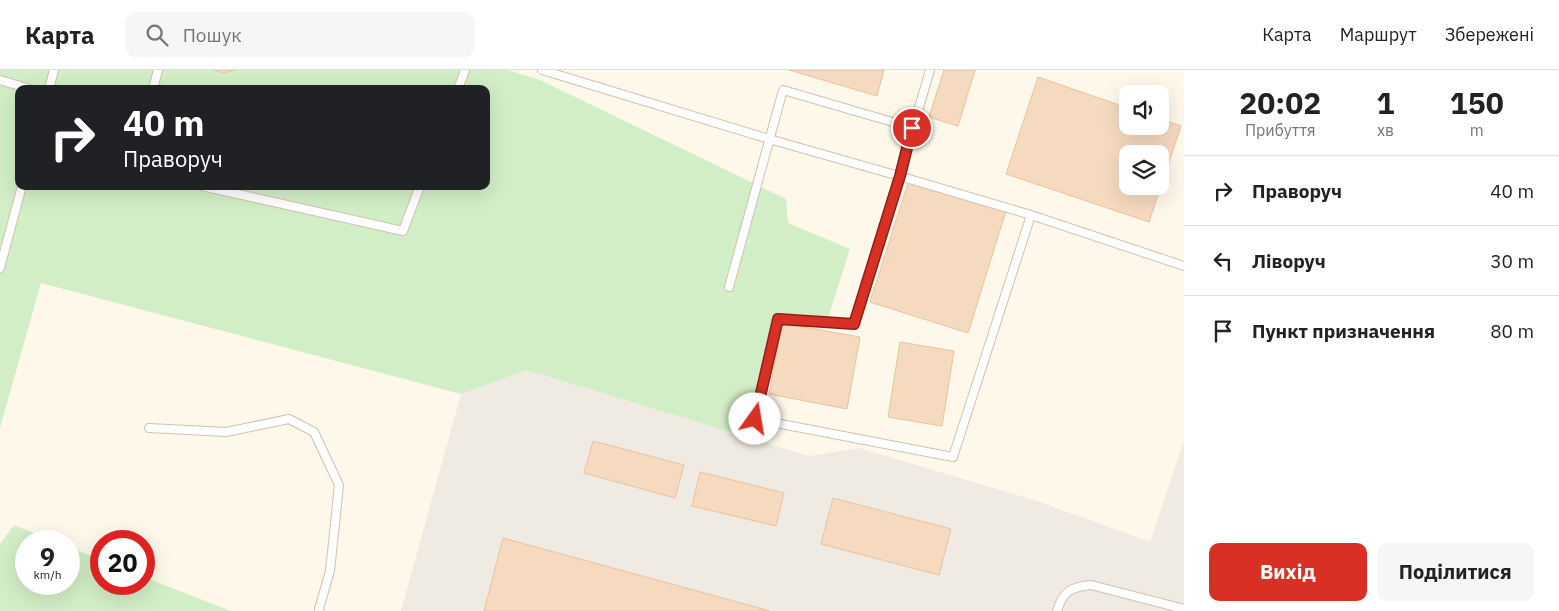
<!DOCTYPE html>
<html lang="uk">
<meta charset="utf-8">
<style>
body{margin:0;font-family:"IBM Plex Sans",sans-serif;background:#f6f6f6;color:#222;height:100vh;display:flex;flex-direction:column;font-size:19px;white-space:nowrap}
*{box-sizing:border-box;margin:0}
p{font-size:16px;color:#767676}
.icon{flex:none;width:28px;height:28px;fill:none;stroke:currentColor;stroke-width:2;stroke-linecap:round;stroke-linejoin:round}
.map{position:relative;flex:1;overflow:hidden}
.sheet{display:flex;flex-direction:column;background:#fff;width:375px}
.sheet>*{flex:none}
.guide{position:absolute;left:15px;top:15px;width:475px;height:105px;border-radius:10px;box-shadow:0 5px 20px #0002;background:#202124;color:#fff;overflow:hidden}
.fabs{position:absolute;left:1119px;top:15px;display:grid;gap:10px}
.fabs a{display:grid;place-items:center;width:50px;height:50px;border-radius:10px;background:#fff;box-shadow:0 5px 20px #0002;font-size:25px}
.speed{position:absolute;left:15px;top:460px;display:flex;gap:10px;font-size:25px;font-weight:700;text-align:center}
.speed>*{display:grid;place-content:center;width:65px;height:65px;border-radius:50%;background:#fff;box-shadow:0 5px 20px #0002;line-height:1}
.speed small{font-size:12px;font-weight:400}
.speed .limit{border:8px solid #d22;background:#fff;color:#111}
.pin{position:absolute;display:grid;place-items:center;width:42px;height:42px;color:#fff;margin:-21px;border:2px solid #fff;border-radius:50%;box-shadow:0 1px 5px #0007}
.me{position:absolute;width:55px;margin:-28px;rotate:13deg;stroke-linejoin:round;filter:drop-shadow(0 0 4px #0008)}
.turn{display:flex;align-items:center;gap:18px;height:105px;padding:0 25px;font-size:22px}
.turn .icon{width:65px;height:65px;stroke-width:2.5}
.turn b{display:block;font-size:35px;line-height:42px}
.eta{display:flex;justify-content:space-evenly;align-items:center;height:85px;text-align:center}
.eta b{font-size:30px;font-weight:700;line-height:35px}
.cta{display:flex;gap:10px;margin-top:auto;padding:10px 25px}
.cta a{flex:1;height:58px;border-radius:10px;background:#d93025;color:#fff;font-size:20px;font-weight:700;line-height:58px;text-align:center}
.cta a+a{background:#f6f6f6;color:#222}
ul{padding:0;list-style:none}
li{display:flex;align-items:center;gap:15px;height:70px;padding:0 25px;border-top:1px solid #e0e0e0}
li div{flex:1}
li b{display:block;font-size:19px}
li em{font-style:normal}
header{display:flex;align-items:center;gap:30px;box-sizing:border-box;height:70px;padding:0 25px;background:#fff;border-bottom:1px solid #e0e0e0}
header strong{font-size:24px}
nav{display:flex;gap:28px;margin-inline-start:auto;font-size:18px}
.search{width:350px;height:45px;background:#f6f6f6;display:flex;align-items:center;gap:12px;box-sizing:border-box;padding:0 18px;border-radius:10px;color:#767676;font-size:19px}
main{display:flex;flex:1;min-height:0}
.map>svg:first-child{display:block}
.industrial{fill:#efeae2}
.green{fill:#d2eec6;fill-rule:evenodd}
.building{fill:#f5dabf;stroke:#e9c29e;fill-rule:evenodd}
.lines{fill:none;stroke-linecap:round;stroke-linejoin:round}
.lane-casing{stroke:#d2c1ad;stroke-width:10}
.lane{stroke:#fff;stroke-width:8}
.route-casing{stroke:#8d1f18;stroke-width:12}
.route{stroke:#d93025;stroke-width:9}
</style>
<header>
<strong>Карта</strong>
<div class="search"><svg class="icon" aria-label="search" viewBox="0 0 24 24"><circle cx="10" cy="10" r="6"/><path d="M15 15l6 6"/></svg>Пошук</div>
<nav><a>Карта</a><a>Маршрут</a><a>Збережені</a></nav>
</header>
<main>
<div class="map">
<svg width="1184" height="541" viewBox="0 0 1184 541">
<rect width="100%" height="100%" fill="#fef8ea"/>
<path class="industrial" d="M525,300L809,386L859,378L1037,431L1150,472L1184,371V541H401L461,324Z"/>
<path class="green" d="M0,0H507L540,10L786,129L788,153L850,179L828,248L778,243L750,368L526,300L461,324L41,213L0,358ZM19,19H486V116H19Z
M14,455L54,471H26V514H69V477L101,490V514H144V507L231,541H0V474Z"/>
<path class="building" d="M214,0H235L223,3Z
M789,0H884L877,26Z
M944,0H975L958,56L929,47Z
M1038,7L1128,38V56H1160V49L1181,56L1149,152L1006,104ZM1128,84H1160V116H1128Z
M909,110L1006,141L968,263L870,232Z
M782,253L860,267L847,339L769,324Z
M900,272L954,281L942,356L888,347Z
M593,371L684,395L675,428L584,403Z
M700,402L784,423L776,456L692,436Z
M833,428L951,459L939,505L821,474Z
M503,468L770,541H484Z"/>
<g class="lines">
<g class="lane-casing">
<path id="lane" d="M542,0L769,69L899,106L854,254L778,249L755,349L953,387L1031,145
M930,0L899,106L1031,145L1184,196
M0,10L30,19
M49,19L54,0
M153,19L158,0
M458,19L465,0
M202,116L403,161L420,116
M0,198L22,116
M729,217L783,20L913,58
M149,358L226,362L289,349L314,362L339,415L330,501L319,539L320,541
M1057,541C1063,521 1071,517 1091,515L1184,539"/>
</g>
<use href="#lane" class="lane"/>
</g>
<g class="lines">
<g class="route-casing">
<path id="route" d="M755,349L778,249L854,254L900,106L912,58"/>
</g>
<use href="#route" class="route"/>
</g>
</svg>
<div class="fabs">
<a><svg class="icon" aria-label="sound" viewBox="0 0 24 24"><path d="M4 9h4l5-4v14l-5-4H4zM17 9q2 3 0 6"/></svg></a>
<a><svg class="icon" aria-label="layers" viewBox="0 0 24 24"><path d="M12 4l9 5-9 5-9-5zM3 14l9 5 9-5"/></svg></a>
</div>
<div class="speed"><div>9<small>km/h</small></div><div class="limit">20</div></div>
<div class="pin" style="left:912px;top:58px;background:#d93025"><svg class="icon" aria-label="arrive" viewBox="0 0 24 24"><path d="M6 21V4h12l-3 4 3 4H6"/></svg></div>
<svg class="me" style="left:755px;top:349px" viewBox="-20 -20 40 40"><circle r="19" fill="#fff"/><path d="M0-13L10 11 0 6-10 11z" fill="#d93025"/></svg>
<div class="guide">
<div class="turn"><svg class="icon" aria-label="right" viewBox="0 0 24 24"><path d="M7 20v-9h11M14 6l5 5-5 5"/></svg><div><b>40 m</b>Праворуч</div></div>
</div>
</div>
<section class="sheet">
<div class="eta">
<div><b>20:02</b><p>Прибуття</p></div>
<div><b>1</b><p>хв</p></div>
<div><b>150</b><p>m</p></div>
</div>
<ul>
<li><svg class="icon" aria-label="right" viewBox="0 0 24 24"><path d="M7 20v-9h11M14 6l5 5-5 5"/></svg><div><b>Праворуч</b></div><em>40 m</em></li>
<li><svg class="icon" aria-label="left" viewBox="0 0 24 24"><path d="M17 20v-9H6M10 6l-5 5 5 5"/></svg><div><b>Ліворуч</b></div><em>30 m</em></li>
<li><svg class="icon" aria-label="arrive" viewBox="0 0 24 24"><path d="M6 21V4h12l-3 4 3 4H6"/></svg><div><b>Пункт призначення</b></div><em>80 m</em></li>
</ul>
<div class="cta"><a>Вихід</a><a>Поділитися</a></div>
</section>
</main>
